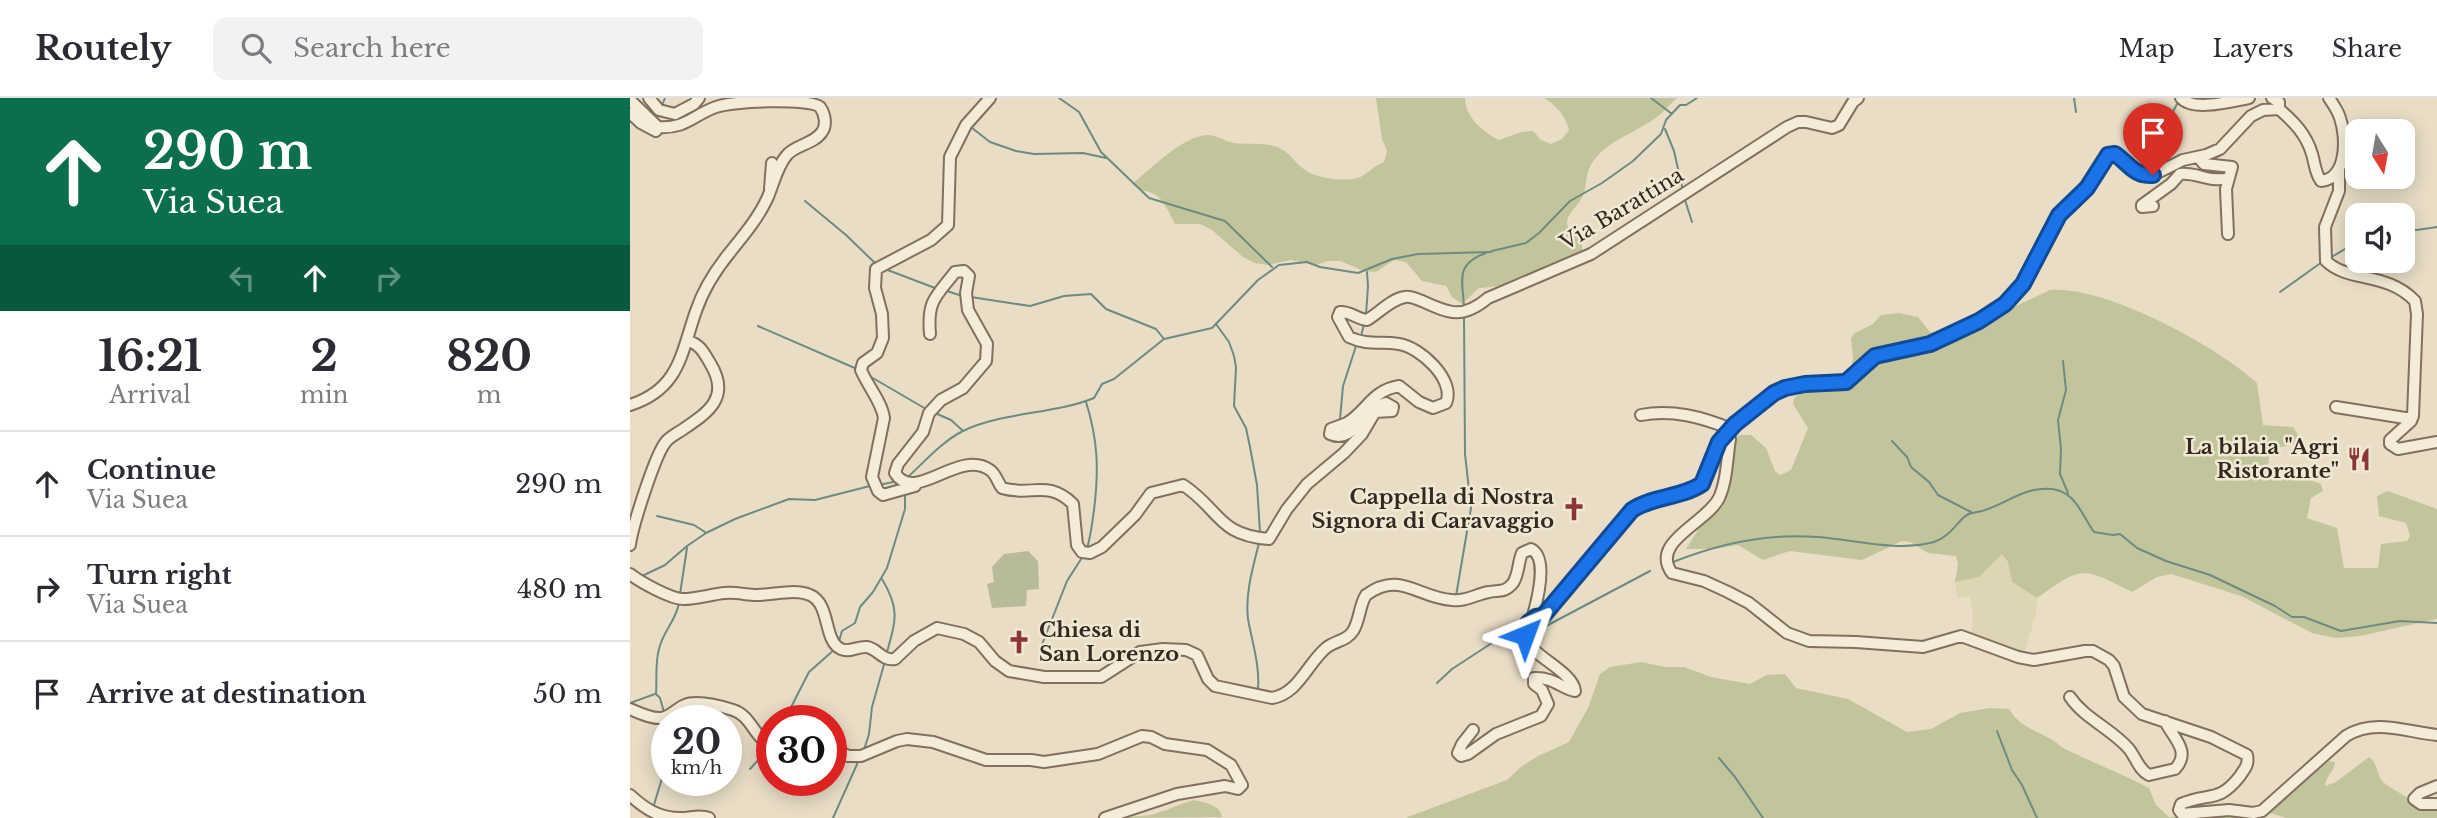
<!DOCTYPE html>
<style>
body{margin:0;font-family:"Libre Baskerville",serif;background:#f2f2f3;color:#2b2b33;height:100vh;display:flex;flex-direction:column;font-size:26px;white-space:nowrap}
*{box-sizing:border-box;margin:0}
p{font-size:23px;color:#7c7c81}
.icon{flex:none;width:38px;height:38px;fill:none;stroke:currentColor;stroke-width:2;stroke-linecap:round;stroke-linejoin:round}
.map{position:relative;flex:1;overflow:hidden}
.side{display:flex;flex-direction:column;background:#fff;width:630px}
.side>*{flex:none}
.top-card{background:#0b6e4f;color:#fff;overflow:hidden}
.needle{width:46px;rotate:169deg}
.fabs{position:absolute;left:1715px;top:21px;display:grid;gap:14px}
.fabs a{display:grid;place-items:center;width:70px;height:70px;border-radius:14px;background:#fff;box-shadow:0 4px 18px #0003;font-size:35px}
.speed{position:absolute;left:21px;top:607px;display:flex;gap:14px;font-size:35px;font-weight:700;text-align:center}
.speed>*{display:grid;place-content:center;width:91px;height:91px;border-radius:50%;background:#fff;box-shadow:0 4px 18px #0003;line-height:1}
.speed small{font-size:18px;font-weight:400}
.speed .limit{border:10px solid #d22;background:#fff;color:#111}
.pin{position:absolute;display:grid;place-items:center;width:60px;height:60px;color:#fff;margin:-72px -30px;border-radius:50% 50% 50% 0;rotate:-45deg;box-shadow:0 0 7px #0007}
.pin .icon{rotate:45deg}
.me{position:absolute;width:77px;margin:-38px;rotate:44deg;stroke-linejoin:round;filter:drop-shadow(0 0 5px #0008)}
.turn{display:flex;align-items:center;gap:24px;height:147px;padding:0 28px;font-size:32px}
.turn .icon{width:91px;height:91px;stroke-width:2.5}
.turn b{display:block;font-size:49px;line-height:60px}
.lanes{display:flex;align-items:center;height:66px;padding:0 28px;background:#0003;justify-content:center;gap:35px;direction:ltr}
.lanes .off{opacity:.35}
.eta{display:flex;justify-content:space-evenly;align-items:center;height:119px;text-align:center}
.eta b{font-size:42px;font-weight:700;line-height:49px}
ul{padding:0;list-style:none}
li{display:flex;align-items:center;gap:21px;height:105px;padding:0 28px;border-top:2px solid #e1e1e2}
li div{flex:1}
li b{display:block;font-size:26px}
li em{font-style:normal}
header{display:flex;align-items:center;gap:42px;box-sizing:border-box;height:98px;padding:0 35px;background:#fff;border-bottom:2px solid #e1e1e2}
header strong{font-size:33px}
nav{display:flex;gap:38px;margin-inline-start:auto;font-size:24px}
.search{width:490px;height:63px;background:#f2f2f3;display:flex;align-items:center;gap:18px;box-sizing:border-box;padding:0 24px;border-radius:14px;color:#7c7c81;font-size:26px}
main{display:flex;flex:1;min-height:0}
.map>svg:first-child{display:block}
.farmland{fill:#ddd5b4}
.green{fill:#c2c59b}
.cemetery{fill:#b8bb99}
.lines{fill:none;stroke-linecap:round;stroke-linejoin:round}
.stream{stroke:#6f8a82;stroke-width:2}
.minor-casing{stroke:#82705e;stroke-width:14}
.minor{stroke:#f4ebd8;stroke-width:10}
.route-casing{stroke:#114b97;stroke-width:18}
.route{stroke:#1a73e8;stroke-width:12}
.labels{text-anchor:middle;stroke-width:5;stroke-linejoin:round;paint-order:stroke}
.street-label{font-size:21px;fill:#342920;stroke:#f1e8d4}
.poi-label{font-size:21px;font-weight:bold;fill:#342920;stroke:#f1e8d4;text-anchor:end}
</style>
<header>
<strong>Routely</strong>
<div class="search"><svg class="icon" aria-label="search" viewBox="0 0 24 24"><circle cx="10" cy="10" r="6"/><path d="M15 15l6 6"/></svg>Search here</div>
<nav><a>Map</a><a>Layers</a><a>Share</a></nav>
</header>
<main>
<section class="side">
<div class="top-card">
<div class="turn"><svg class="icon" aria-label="ahead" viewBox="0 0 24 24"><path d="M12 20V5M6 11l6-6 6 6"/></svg><div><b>290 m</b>Via Suea</div></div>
<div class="lanes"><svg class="icon off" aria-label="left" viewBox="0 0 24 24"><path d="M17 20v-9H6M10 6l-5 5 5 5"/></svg><svg class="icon" aria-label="ahead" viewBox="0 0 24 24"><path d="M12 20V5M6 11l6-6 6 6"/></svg><svg class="icon off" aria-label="right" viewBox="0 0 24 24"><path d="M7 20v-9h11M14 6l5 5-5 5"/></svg></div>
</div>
<div class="eta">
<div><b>16:21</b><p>Arrival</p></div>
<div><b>2</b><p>min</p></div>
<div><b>820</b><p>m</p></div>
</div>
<ul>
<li><svg class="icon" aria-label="ahead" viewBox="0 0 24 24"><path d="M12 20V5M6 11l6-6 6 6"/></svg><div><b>Continue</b><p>Via Suea</p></div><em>290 m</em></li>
<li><svg class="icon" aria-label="right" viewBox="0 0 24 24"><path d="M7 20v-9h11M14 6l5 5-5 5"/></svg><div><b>Turn right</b><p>Via Suea</p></div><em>480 m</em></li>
<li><svg class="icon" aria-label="arrive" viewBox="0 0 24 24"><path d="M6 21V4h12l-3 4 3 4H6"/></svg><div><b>Arrive at destination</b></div><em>50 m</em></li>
</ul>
</section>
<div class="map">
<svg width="1807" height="720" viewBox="0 0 1807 720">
<rect width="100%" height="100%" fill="#e9ddc6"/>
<path class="farmland" d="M1372,455L1378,464L1382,484L1407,500L1406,516L1394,556L1341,537L1343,517L1340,498L1327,500L1325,484L1349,479Z"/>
<path class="green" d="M746,0H835C835,19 853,34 869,42L891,34L903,33L911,42L921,46L932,41L939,32C936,18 926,7 914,0H1047C1040,6 1034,14 1027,19C1007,34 979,42 964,62C953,76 959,91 950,103C938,119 927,126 952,141V153L873,188L849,190L832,206L822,199L816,188L792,183L776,164L764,162L746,174L734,173L710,163H698L686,167L661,162L637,167L625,165L613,159L582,132L570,126H545C540,117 534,101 524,96C514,91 513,95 502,86C521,71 552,38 578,37C586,37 595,43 603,45C619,47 636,43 651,51C661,56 666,66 675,72C686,80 709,83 722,81C736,80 740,69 754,64L757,53L752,41Z
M1420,192C1475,187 1587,248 1627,285L1633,327L1663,329L1667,335L1670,345L1640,351L1637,379L1675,380L1691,386L1693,393L1681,400L1677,420L1707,430L1714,470H1748L1751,446L1777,443L1780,438L1776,425L1749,418L1747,398L1758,393L1807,411V521L1730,538L1705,540L1682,535L1611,498L1541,476L1527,479L1502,494C1452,469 1453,467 1407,500L1382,484L1378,464L1372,456L1349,479L1325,484L1328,466L1326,458L1298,455L1280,444L1272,443L1232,462L1160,453L1133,462L1108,447L1085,451H1056L1070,429L1093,408L1105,342L1109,337H1121L1136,350L1145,373L1150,377L1161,372L1178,330L1163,306L1164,300L1174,293L1210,289L1220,273L1223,261L1221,240L1225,235L1243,226L1251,217L1269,215L1288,219L1300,234L1306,235L1343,221L1359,211L1386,208Z
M1011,564L1036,569H1054L1081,579L1120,586L1137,577L1155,576L1166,590L1218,601L1277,634L1301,631L1330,615L1360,610L1379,611C1389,628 1403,631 1419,640C1426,643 1430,649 1437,652C1464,665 1492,676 1519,690L1526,707L1539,719L1591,717L1622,720H775L877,682L892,668L908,658L939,644L958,610L970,576L980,569Z
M1739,659C1748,665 1746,676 1753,684C1763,693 1777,696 1785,708L1800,713L1807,712V720H1656L1637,714L1699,663L1705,664C1705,673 1695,679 1695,688L1706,684Z
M564,702C575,705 590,706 592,719L494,720C504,717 515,719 524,716C538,712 550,706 564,702Z"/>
<path class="cemetery" d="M398,453L408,463L409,491L397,492L396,508L362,510L357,486L364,484L362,469L374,456Z"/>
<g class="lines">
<path class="stream" d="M429,0L449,14L471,54L519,100L595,123L642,169
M1021,0L1042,16
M1444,0L1446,14
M33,5L35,0
M342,30L360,44L386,53L404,56L453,55L476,60
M1035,31L1044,53L1053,93
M1514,70L1547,6
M1055,102L1062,124
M175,103L216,137L247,167
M1773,134L1807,129
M862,153L896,145L909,135L940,103L972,85L1003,63L1031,36L1036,22L1050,7H1056L1067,0
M1700,160L1725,145L1727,138
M255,171L305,190
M317,193L332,198
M1650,194L1692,164
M341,199L400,208L434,198L461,196L476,211L526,231L534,241
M834,210C833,183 824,166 856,155
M736,217L738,188L737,174
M586,226L599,244L604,258L606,269L604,308L616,330L620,349L627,387L630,434
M128,228L227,271
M731,238L734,226
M1433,263L1436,292L1428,322L1431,351L1430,376L1438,395
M241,279L296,311
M456,304C468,342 469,372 464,412C462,425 461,438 457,450
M305,315L321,322L332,332
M710,321L713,288L727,245
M1262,343L1277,359L1281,369L1299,384L1308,397L1341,414
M279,378C295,363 313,343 333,333C372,314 425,316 464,300L472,286L484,281L534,241L582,230L628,182L649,167L677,164L690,169L728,175L762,161L788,156L861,154
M249,387L268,383
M27,418L64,427L75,434
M1043,464C1090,445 1138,435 1188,439C1226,442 1266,454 1304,444C1317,440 1324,429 1333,420C1339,414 1344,415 1352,413C1377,406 1394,388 1422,391C1446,394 1451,416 1464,434L1483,437L1490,436L1507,450L1536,463L1580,477L1645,508L1662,519H1674L1711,533L1770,523L1807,525
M10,479L35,467L57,448L76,435L105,421L159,401L185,402L240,388
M252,481C270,511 266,522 257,554
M50,496L57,450
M826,498L841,410L835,356L834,219
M901,536L1020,473
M209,543L212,533L225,525L230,509L243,494L257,470L275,411V394
M411,549L437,483L453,458
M807,585L822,571L868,541L877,537L889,535
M628,591C630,568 622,543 618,521C615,495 623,469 629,445
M0,605L25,596
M34,614L30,600L26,596C27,581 25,565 29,551C33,533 46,523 49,505
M36,622L37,639
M154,623L179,574L205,551
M1367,633L1382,672L1392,687L1407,720
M234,652L239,636L242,609L255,563
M1089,660L1105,679L1133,720
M120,671L138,651
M23,710L37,664
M203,720L228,664"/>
<g class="minor-casing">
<path id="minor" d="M19,0L29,12L45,16L64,6L69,0
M1551,0C1563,14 1602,3 1619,0
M1642,0L1649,4V11
M0,2L28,29C56,31 63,17 86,9C102,3 180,0 190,9C195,16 197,27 192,34C184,46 165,47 157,57C147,68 143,88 137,101C128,120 114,137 101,153C87,170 73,192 66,213C51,255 50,291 0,307
M0,15L11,25L26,33
M1568,59L1574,66L1602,69L1596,91L1598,136
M1709,72V93L1695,129L1696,163C1719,185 1756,173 1785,203L1787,216L1783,318L1781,323L1760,342V346L1768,351L1807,344
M140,91L142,65
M1523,108L1512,109V107L1541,86L1550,76C1568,74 1578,85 1599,80
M300,236C297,202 306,199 325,174L334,173L339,178L336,195L338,212L357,246L356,263L333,290L311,302L299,315L293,334L268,366L265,375C285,407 328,350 360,372C366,376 368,385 372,390C401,399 418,381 443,406L447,447L452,454L460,455L472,449L505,417L521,395L553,387C590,411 587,437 639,441L657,411L677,386L714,355L732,336L745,314L762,313L763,309L756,305C751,307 745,308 741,312C728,322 720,345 700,336L701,331C706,329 712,327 717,325C738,312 741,293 769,288L789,304L803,310L816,305C826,282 790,249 769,246C750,243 738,248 719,239L708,219L710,214C720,213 727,221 737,222C749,215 761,201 775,199C781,198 786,201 792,203C820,216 833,221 858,200L961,156L1157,29L1168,24H1176L1202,30L1209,27L1223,4L1228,0
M1706,309L1775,320L1783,318
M1011,317C1042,311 1072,319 1101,331
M1096,335L1100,341C1097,360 1097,383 1089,400C1077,425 1019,444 1042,475L1074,483L1098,494L1119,505L1157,535L1179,543L1226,544L1293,549L1331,538L1388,559L1404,562L1455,553H1463L1479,562L1484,568L1494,599L1512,616L1581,639L1617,657C1619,667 1615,670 1610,678C1588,706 1579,694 1551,706L1549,712L1552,716L1599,712L1623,715L1632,713L1716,638C1745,620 1776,634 1807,637
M285,388L253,397L248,393L242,379L254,320C252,304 237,287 231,272L233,265L247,255L253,240L252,216L245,190L246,171L301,142L318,127L320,59L336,27L360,0
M0,447C2,429 25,358 35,345C38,340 46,336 52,332C79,314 101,299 80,265C74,255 70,246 58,243
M0,476C10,484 41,501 53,501C67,501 82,496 95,495C106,494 117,497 127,497C144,497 165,490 180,497C201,506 193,543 211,551C219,555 228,548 237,549C248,551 252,563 265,561L284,543L307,530L334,536L349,544L365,563L379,573L414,579H471L510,554L533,551L556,552L567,557L578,581L585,588L642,600C668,596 677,566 696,550C704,543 717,543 723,533C730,522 729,508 736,497C770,472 788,500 822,502C836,504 846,496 859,494C869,492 875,495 883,485C889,476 888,464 892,455L901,451C918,459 908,499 904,514L906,519H911L1001,412C1023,398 1051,400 1072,386L1089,344L1105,326L1144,295L1155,290L1175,286L1216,284L1245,258L1300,246L1349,223L1375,207L1393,186L1429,117L1457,90L1478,57L1485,56L1501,72L1512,78L1523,77L1553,62L1576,57L1590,51L1621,18L1633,12L1649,11C1664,24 1676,36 1682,56C1685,66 1685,75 1691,83C1717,81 1717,40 1710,20C1708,13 1703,6 1699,0
M1440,599C1455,621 1482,631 1499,651C1506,660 1509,672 1519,677L1545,671C1562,653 1542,639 1535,623
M0,611C9,615 22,621 31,620C40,619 47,610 55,607C67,602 90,608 103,612C122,618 124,641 142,647
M843,632L832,646L828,655L831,658L838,656L866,636L911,618L918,606L912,592L904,586V580C924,579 932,591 945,593C942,566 865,547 906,519
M201,649L218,658H231L267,643L277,641L303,644L356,662H401L414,664L468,656L512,638L521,639L535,646L577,652L601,667L612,687L608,691L595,688L547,696L475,720
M1807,688L1790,695L1784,701L1791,706H1807
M0,697C15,711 29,720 51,720C61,720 69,716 79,720"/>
</g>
<use href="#minor" class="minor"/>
</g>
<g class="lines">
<g class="route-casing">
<path id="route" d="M895,537L898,525L906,519L913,518L1002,412C1023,398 1051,400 1072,386L1089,344L1105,326L1144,295L1155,290L1175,286L1216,284L1245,258L1300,246L1349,223L1375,206L1393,186L1429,117L1457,90L1478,57L1485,56C1499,66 1504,78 1523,77"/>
</g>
<use href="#route" class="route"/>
</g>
<defs>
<g id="restaurant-bare" transform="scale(1.89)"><path d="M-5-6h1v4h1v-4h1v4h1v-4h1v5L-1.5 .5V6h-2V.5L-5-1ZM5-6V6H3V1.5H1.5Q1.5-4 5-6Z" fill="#8a3538" stroke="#f1e8d4" stroke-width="2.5" paint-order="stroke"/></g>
<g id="church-bare" transform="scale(1.89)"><path d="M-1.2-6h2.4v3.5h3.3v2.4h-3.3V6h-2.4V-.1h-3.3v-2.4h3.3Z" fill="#8a3538" stroke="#f1e8d4" stroke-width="2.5" paint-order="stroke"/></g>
</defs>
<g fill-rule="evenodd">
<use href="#restaurant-bare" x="1729" y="361"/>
<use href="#church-bare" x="944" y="411"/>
<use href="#church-bare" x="389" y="544"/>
</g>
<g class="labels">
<g class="street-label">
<text transform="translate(992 111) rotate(-31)" y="7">Via Barattina</text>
</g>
<g class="poi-label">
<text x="1709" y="356">La bilaia "Agri<tspan x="1709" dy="24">Ristorante"</tspan></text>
<text x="924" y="406">Cappella di Nostra<tspan x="924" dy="24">Signora di Caravaggio</tspan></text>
<text x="409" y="539" text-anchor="start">Chiesa di<tspan x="409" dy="24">San Lorenzo</tspan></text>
</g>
</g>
</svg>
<div class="fabs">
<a><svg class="needle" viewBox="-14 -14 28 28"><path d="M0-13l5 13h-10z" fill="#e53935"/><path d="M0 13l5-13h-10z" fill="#7c7c81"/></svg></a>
<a><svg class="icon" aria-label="sound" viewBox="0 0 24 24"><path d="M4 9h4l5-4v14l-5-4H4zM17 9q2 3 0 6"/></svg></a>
</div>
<div class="speed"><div>20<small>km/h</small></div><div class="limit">30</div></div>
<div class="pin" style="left:1523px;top:77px;background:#d93025"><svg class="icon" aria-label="arrive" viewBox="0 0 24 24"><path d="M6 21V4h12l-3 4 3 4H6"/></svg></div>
<svg class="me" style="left:895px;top:537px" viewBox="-20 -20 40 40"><path d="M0-17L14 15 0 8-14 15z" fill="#1a73e8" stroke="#fff" stroke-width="4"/></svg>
</div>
</main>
